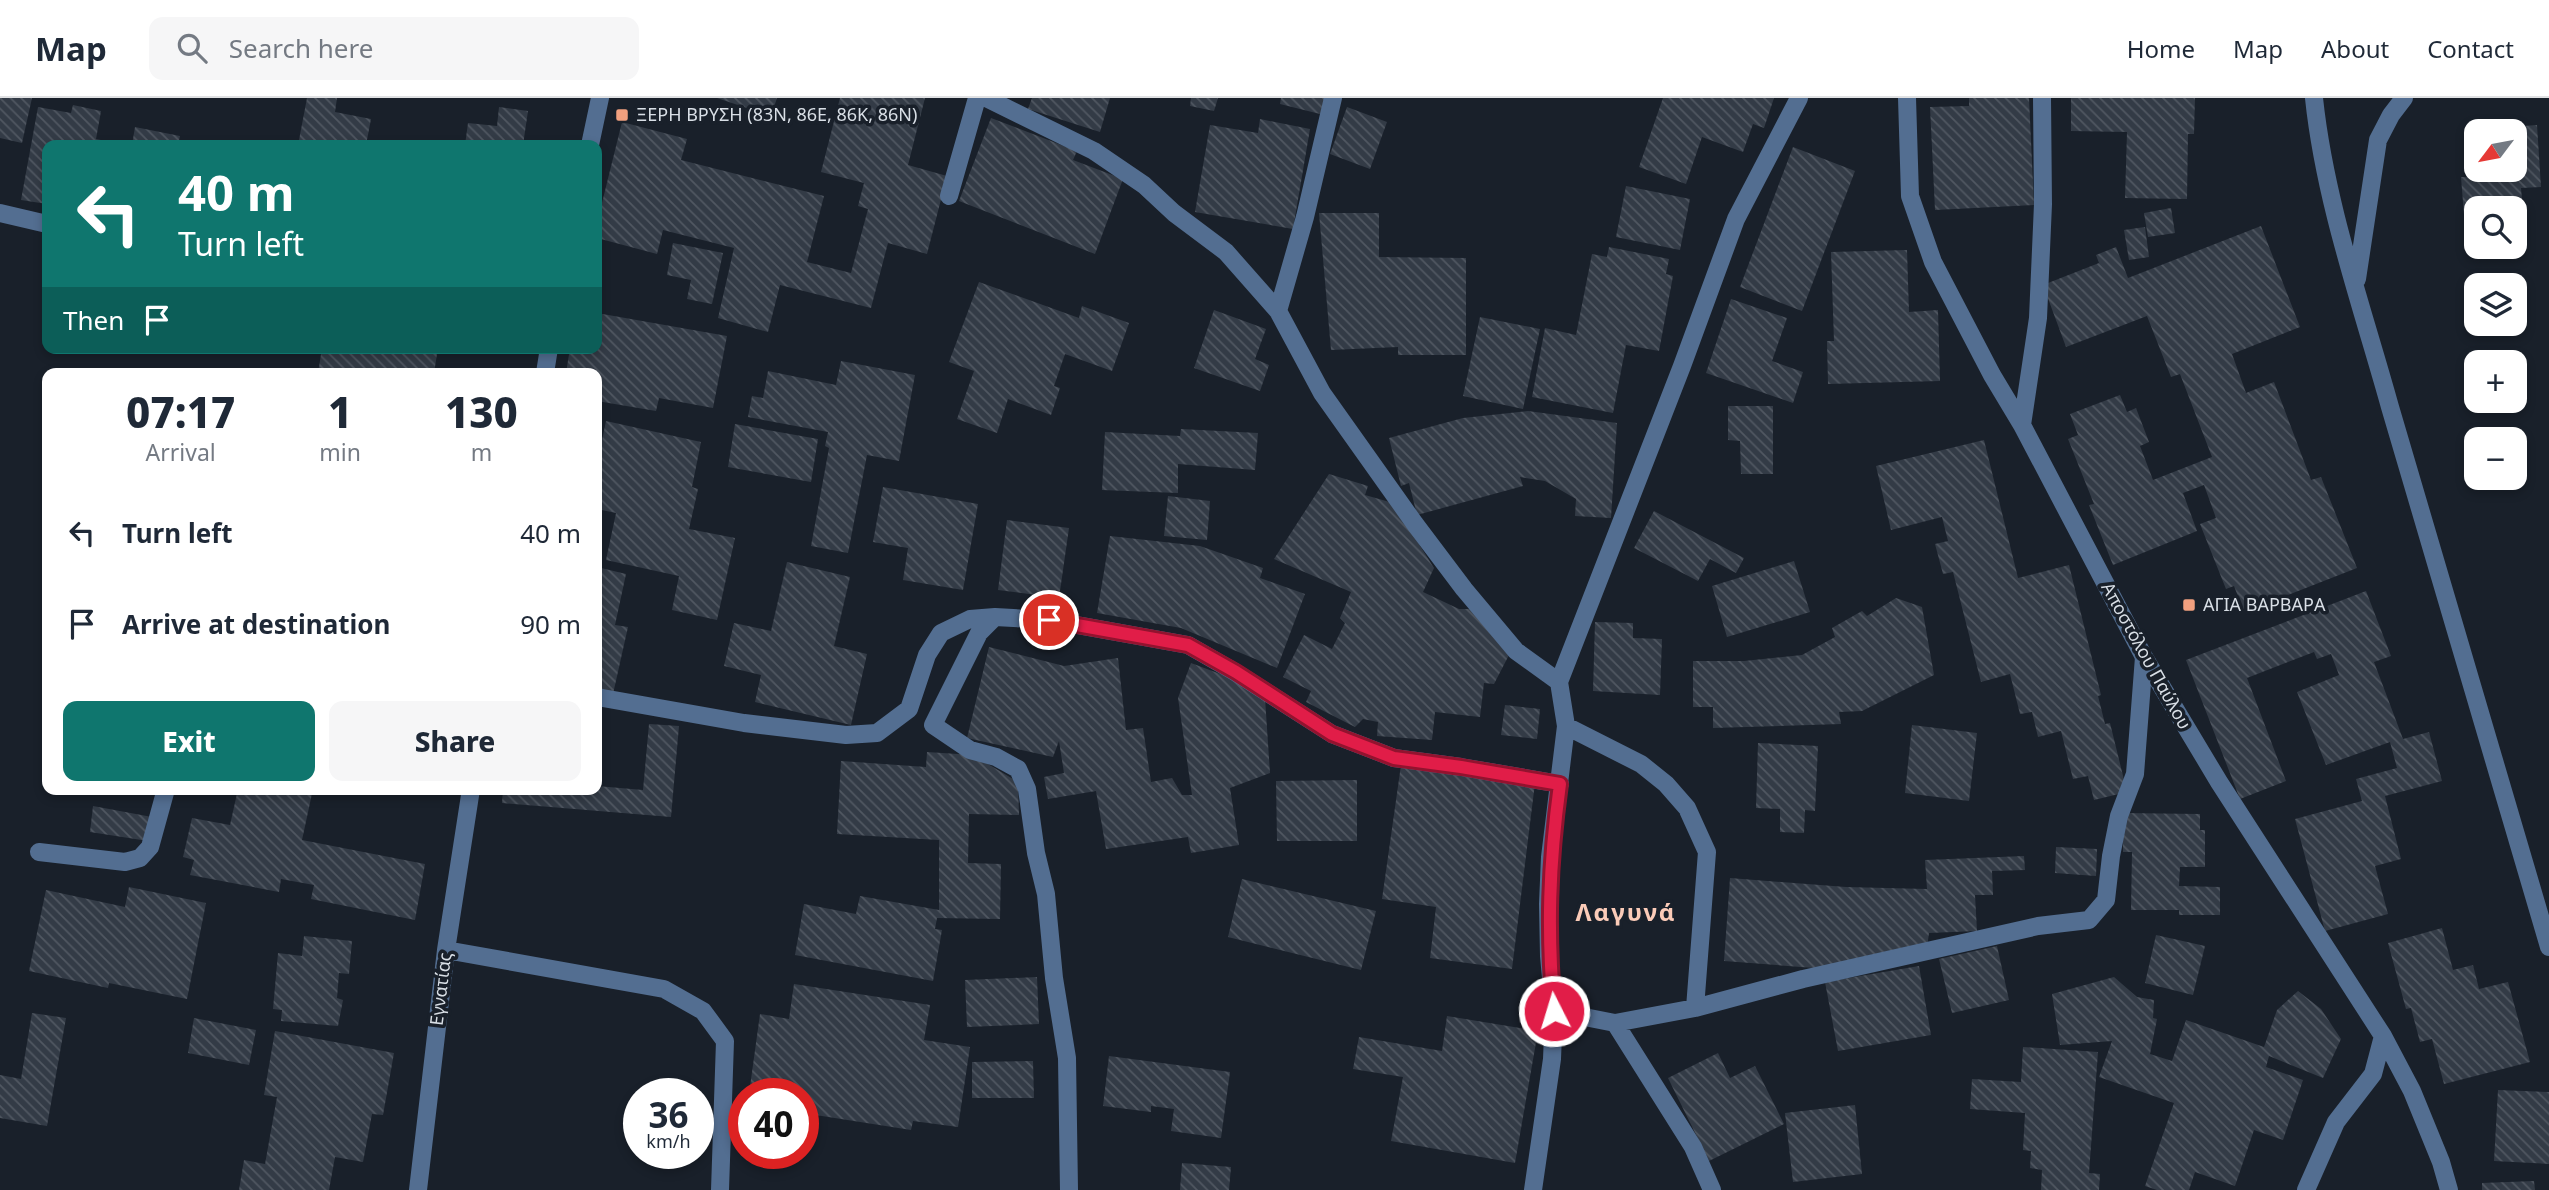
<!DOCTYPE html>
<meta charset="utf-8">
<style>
body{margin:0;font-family:"Noto Sans",sans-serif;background:#f6f6f7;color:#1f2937;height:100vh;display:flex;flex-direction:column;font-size:26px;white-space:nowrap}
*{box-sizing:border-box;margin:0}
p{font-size:23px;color:#747a83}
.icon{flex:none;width:38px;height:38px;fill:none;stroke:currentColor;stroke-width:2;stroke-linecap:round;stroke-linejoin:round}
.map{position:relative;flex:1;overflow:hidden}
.panel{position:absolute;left:42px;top:270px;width:560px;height:427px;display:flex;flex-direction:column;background:#fff;border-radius:14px;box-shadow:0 4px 10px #0003}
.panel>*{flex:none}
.hud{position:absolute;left:42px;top:42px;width:560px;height:214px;border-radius:14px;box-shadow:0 4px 10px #0003;background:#0f766e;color:#fff;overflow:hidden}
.needle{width:46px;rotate:238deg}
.tools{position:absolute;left:2464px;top:21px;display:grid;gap:14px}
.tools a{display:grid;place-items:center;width:63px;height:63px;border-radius:14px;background:#fff;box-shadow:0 4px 10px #0003;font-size:35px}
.speed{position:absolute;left:623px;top:980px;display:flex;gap:14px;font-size:35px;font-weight:700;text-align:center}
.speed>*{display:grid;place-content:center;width:91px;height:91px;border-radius:50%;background:#fff;box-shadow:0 4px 10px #0003;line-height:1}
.speed small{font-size:18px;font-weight:400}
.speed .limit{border:10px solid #d22;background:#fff;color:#111}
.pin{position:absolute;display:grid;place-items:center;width:60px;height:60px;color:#fff;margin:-30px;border:4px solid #fff;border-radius:50%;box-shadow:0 2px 7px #0007}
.me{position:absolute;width:77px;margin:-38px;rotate:355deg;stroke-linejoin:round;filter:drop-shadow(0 0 5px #0008)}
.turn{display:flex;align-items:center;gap:24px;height:147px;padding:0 21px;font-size:32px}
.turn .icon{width:91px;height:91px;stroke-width:2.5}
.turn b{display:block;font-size:49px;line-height:60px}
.then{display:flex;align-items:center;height:66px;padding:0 21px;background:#0003;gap:14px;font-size:26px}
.eta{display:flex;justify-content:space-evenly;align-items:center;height:119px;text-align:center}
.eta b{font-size:42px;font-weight:800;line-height:49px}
.cta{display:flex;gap:14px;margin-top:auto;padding:14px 21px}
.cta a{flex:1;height:80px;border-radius:14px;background:#0f766e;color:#fff;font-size:28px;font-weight:800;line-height:80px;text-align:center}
.cta a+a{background:#f6f6f7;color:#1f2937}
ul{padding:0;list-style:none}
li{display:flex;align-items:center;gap:21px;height:91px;padding:0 21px}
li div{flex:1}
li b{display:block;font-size:26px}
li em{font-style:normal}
header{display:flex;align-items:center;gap:42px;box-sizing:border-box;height:98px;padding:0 35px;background:#fff;border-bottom:2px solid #e0e1e3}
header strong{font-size:33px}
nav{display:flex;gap:38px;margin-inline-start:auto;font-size:24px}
.search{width:490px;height:63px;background:#f6f6f7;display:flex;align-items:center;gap:18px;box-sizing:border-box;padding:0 24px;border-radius:14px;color:#747a83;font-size:26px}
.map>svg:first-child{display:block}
.building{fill:url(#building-back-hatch);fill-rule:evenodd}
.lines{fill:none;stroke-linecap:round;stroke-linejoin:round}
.minor{stroke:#536e91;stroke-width:18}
.route-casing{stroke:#92132f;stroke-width:18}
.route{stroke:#e11d48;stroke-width:12}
.poi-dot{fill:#f2a07f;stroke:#19202a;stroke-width:2.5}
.labels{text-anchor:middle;stroke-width:7;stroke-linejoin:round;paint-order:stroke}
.poi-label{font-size:18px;fill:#d9dfe6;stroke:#19202a;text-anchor:start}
.street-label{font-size:18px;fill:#d9dfe6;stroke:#19202a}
.district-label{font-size:24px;font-weight:bold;letter-spacing:2px;fill:#fbcbb8;stroke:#19202a}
</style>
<header>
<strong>Map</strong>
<div class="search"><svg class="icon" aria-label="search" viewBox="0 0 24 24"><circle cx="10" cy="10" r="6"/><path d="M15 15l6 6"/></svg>Search here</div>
<nav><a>Home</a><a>Map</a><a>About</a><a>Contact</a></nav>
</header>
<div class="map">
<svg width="2549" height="1092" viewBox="0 0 2549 1092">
<defs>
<pattern id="building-back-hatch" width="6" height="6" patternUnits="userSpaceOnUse" patternTransform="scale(1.75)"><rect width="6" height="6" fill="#333b46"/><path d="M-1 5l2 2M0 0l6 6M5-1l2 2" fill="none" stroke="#505761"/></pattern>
</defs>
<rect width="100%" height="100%" fill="#19202a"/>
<path class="building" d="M0,0H32L22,45L0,40Z
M307,0H337L335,14L371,21L366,47H327L299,42Z
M717,0H777L771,18Z
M840,0H925L908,67L947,78L927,156L888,145L871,210L780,187L768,234L718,220L734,150L663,132L657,156L597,140V125L622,24L687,41L681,62L824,98L807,164L851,175L868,111L858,108L864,85L821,74Z
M1032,0H1110L1100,34L1028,11Z
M1191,0H1218L1214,13L1190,8Z
M1281,0H1328L1324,17L1280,6Z
M1663,0H1774L1764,30L1753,26L1743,54L1702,39L1686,86L1639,69Z
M1969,0H2029L2034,107L1935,112L1930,9L1969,8Z
M2071,0H2195L2194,36H2188L2187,101L2125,100L2127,34L2071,33Z
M73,7L101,13L96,41L126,47H47V106L21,102L38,9L71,15Z
M499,9L528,13L523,47H465L468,25L497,28Z
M1347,9L1387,24L1370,71L1330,56Z
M991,20L1077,53L1073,62L1123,81L1095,156L959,103Z
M1260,21L1310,31L1293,131L1195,114L1210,27L1258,35Z
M2537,27L2541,89L2521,90L2523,113L2515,114V110H2476V117H2464L2461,79H2467L2464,32ZM2476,33H2515V72H2476Z
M135,29L180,38L178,47H132Z
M1793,49L1855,73L1802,213L1740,189Z
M1626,88L1690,101L1680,152L1616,139Z
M2171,110L2175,135L2148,139L2144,115Z
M1319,115H1379V159L1466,160V257H1398V249L1331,252Z
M2261,128L2300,229L2232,256L2246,295L2274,284L2311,382L2321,379L2357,470L2244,514L2234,488L2226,491L2200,426L2216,420L2204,387L2183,395L2197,433L2113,467L2089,407L2094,406L2068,341L2078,337L2070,316L2120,297L2127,314L2136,310L2149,344L2140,348L2153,382L2212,359L2180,276L2171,279L2147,218L2066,249L2043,187L2099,165L2096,157L2116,149L2128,180Z
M2145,129L2149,159L2129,162L2124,132Z
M673,145L723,155L712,206L687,201L691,182L667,177Z
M1609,149L1669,161L1666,176L1673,178L1659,253L1626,247L1613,315L1532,299L1545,230L1576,237L1592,156L1607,159Z
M1907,152L1909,214L1938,212L1940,283L1828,286L1827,243H1834L1831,154Z
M979,184L1079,220L1082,208L1129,225L1112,273L1065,256L1054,288L1060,290L1051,317L1008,301L997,335L957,321L974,273L949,264Z
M1731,201L1787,220L1772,263L1803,274L1793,305L1706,275Z
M1214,212L1266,231L1255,261L1269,267L1260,293L1194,270Z
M597,215L727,238L713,310L659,300L656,313L597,303V275H566L570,250H597Z
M1480,219L1540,231L1523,311L1463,298Z
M322,250H438L434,275H318Z
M841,263L915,277L899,363L867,357L848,455L811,448L829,350L825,348L828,334L748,319L752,298L763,300L768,273L836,287Z
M1728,308H1773V376H1741L1740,343L1728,342Z
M1528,313L1617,325L1611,420L1575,418L1576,401L1545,383L1520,379L1523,388L1417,417L1409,385L1401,388L1389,340L1463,320Z
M606,323L701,344L692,389L698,391L689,431L735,440L717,522L672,512L679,478L606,462L616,415L597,411V366Z
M735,326L818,341L811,384L728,369Z
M1181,331L1258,335L1255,372L1178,366V395L1102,392L1105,334L1180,338Z
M1984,342L2018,480L2069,467L2101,597L2098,598L2105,626L2110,625L2127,694L2094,702L2088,678L2073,681L2061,633L2038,639L2032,614L2020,616L2010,576L1981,584L1953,474L1943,476L1935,446L1948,443L1942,419L1891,432L1876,368Z
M1329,376L1368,388L1365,397L1393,405L1434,470L1423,494L1459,511H1471L1509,557L1494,586L1484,585L1480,619L1435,614L1432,642L1377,638L1378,624L1363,621L1355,629L1306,604L1311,593L1283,579L1304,537L1332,551L1345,525L1340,520L1351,494L1274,461Z
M883,389L978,406L963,492L903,482L908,450L873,444Z
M1168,398L1210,403L1207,442L1164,438Z
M1654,413L1744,460L1736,475L1710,461L1698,483L1634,450Z
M1007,422L1069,430L1059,500L998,492Z
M1110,438L1200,448L1263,470L1260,480L1305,496L1277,570L1181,530L1097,515Z
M1794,463L1810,514L1727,539L1712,488Z
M787,464L850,479L834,548L867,556L851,627L755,604L761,577L724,568L734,525L771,533Z
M597,469L626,476L615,527L628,529L613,596L597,593Z
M2366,493L2391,558L2374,564L2403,641L2429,634L2442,683L2385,698L2401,761L2375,768L2388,816L2325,833L2295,721L2362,703L2356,681L2397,670L2390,644L2326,667L2297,594L2339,577L2331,556L2317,561L2314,554L2247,580L2286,683L2240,701L2186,562Z
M1896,500L1922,509L1934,577L1862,613L1839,614L1841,626L1713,630V609H1693V563H1744L1802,557L1835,539L1832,530L1862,513L1867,518Z
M1595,524L1633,525V540L1662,541L1660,597L1593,593Z
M989,549L1064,568L1118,560L1126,632L1143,630L1151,684L1172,680L1182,697H1192L1178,600L1191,565L1231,580L1265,600L1270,675L1230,690L1239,747L1191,755L1188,739L1106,751L1096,693L1048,701L1044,679L1064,675L1059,643L1053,659L967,640Z
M1505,607L1540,611L1537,641L1501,637Z
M649,626L679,628L671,719L502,705L503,691H597V688L643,692Z
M1912,627L1977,635L1969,703L1905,695Z
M1758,645L1818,648L1815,713L1805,712L1804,735L1780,734V711L1756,710Z
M927,654L973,657L1018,684L1019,717L969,716L968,765L1001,766L1000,821L937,820L935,831L942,832L933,883L795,857L804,806L856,816L860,798L939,812V742L837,736L841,663L926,669Z
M1401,667L1535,685L1512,871L1430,860L1436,809L1382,801Z
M1357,682V743H1277L1276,683Z
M238,691H313L302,742L425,766L415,822L311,801L314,787L281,781L279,794L190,777L194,762L183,759L192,720L230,727Z
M93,708L152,719L148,743L90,734Z
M2123,715L2200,716V732H2205V769H2180L2179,788L2220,789V817H2179V812H2131L2132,754H2123Z
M2056,749L2097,751L2096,778L2055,775Z
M2024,758L2025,772L1992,773L1993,797H1975L1977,833L1929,835L1927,850L1840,872L1724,863L1730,780L1846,789L1927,791L1925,762Z
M1242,781L1376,813L1361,872L1228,839Z
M129,789L206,805L187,901L109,885L108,890L29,873L46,792L125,809Z
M2442,830L2453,872L2473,867L2479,891L2508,884L2530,964L2444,986L2432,941L2420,944L2411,910L2406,911L2388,845Z
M2156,837L2205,848L2193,897L2145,885Z
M304,838L352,843L349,876L339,875L337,900L343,902L338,928L281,923L282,912L273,911L278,855L302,858Z
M1997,848L2009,902L1952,915L1939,861Z
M1919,868L1931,937L1838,953L1825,884Z
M1037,879L1039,926L967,929L965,882Z
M2114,879L2137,899L2154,902L2153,920L2157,921L2150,956L2172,963L2186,922L2264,949L2277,912L2298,893L2321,911L2341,941L2323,980L2269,958L2266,969L2303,982L2283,1042L2254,1032L2235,1088L2195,1074L2189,1092H2157L2145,1088L2174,1005L2099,979L2112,943L2060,947L2052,896Z
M794,886L930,907L924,942L970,949L958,1029L913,1023L911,1032L803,1015V996H749L760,916L789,921Z
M32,915L66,920L47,1028L0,1020V977L21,981Z
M1447,918L1538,933L1515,1065L1391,1043L1403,979L1353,971L1359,939L1442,953Z
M194,920L256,932L249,967L188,955Z
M275,933L394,955L383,1017L372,1016L363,1064L335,1059L329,1092H239L244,1062L265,1066L277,999L264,997Z
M2023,949L2098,954L2089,1075L2100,1076L2099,1092H2041L2042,1072L2030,1070L2031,1053L2023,1052L2025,1015L1970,1011L1972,981L2021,984Z
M1718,955L1730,980L1755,968L1784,1026L1709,1063L1668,980Z
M1109,958L1230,974L1221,1040L1171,1033L1174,1011L1151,1008V1014L1103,1008Z
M1033,963L1034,1000H972V964Z
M2498,992L2549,994V1066L2494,1063Z
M1855,1007L1862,1076L1793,1084L1785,1015Z
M1182,1065L1231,1069L1229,1092H1180Z
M2534,1083L2535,1092H2482V1085Z"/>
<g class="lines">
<path class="minor" d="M986,0L1094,53L1144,87L1174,115L1226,154L1278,213L1322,295L1415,426L1464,491L1516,553L1559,584
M1907,0L1910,98L1933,164L1992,277L2022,327L2144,559L2219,684L2383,938L2412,993L2441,1064L2449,1092
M2314,0C2325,105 2362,208 2390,309C2442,489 2495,669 2549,849
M590,47L600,0
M949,98L977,0
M0,115L47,126
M2357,181L2378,42L2391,17L2404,0
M1278,213L1305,119L1333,0
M545,275L549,250
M2022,327L2038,220L2043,106L2042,0
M995,519L979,535L933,627L970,652L996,659L1018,671L1027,691L1036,755L1046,796L1054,880L1067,960L1069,1092
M597,599L744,625L846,637L877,635L909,611L927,557L941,535L970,521L995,519L1049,522L1188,547L1235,574L1332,636L1394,660L1461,669L1560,686
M1566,628L1641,666L1666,686L1687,710L1707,754L1695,910
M39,754L125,764L140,760L150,749L166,691
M446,852L664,891L703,913L725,943L720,1092
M1554,913L1615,925L1693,1049L1712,1092
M1615,925L1695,910L1803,881L2038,828L2089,822L2106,802L2111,758L2119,718L2135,676L2144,559
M418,1092L446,852L471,691
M1533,1092L1552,961L1554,913L1549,858L1548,806L1550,759L1566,628L1559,584L1682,268L1736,121L1799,0
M2306,1092L2336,1024L2373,976L2383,938"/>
</g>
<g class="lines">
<g class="route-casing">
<path id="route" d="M1049,522L1188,547L1236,574L1332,636L1394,660L1461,669L1560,686C1549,767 1547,832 1554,913"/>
</g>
<use href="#route" class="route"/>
</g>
<g class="poi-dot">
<rect x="615" y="10" width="14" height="14" rx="3.5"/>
<rect x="2182" y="500" width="14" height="14" rx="3.5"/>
</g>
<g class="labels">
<g class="poi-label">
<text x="636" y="23">ΞΕΡΗ ΒΡΥΣΗ (83Ν, 86Ε, 86Κ, 86Ν)</text>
<text x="2203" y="513">ΑΓΙΑ ΒΑΡΒΑΡΑ</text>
</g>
<g class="street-label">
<text transform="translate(2146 558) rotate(61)" y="6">Αποστόλου Παύλου</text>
<text transform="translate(441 891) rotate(-83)" y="6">Εγνατίας</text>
</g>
<g class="district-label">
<text x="1626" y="823">Λαγυνά</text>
</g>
</g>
</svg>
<div class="tools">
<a><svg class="needle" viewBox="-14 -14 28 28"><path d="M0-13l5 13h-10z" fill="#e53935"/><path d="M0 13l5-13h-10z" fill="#747a83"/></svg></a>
<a><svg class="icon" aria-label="search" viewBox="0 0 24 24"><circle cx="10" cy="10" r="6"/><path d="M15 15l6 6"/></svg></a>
<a><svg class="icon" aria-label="layers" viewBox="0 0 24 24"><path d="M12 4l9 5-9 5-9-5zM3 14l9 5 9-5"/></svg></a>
<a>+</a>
<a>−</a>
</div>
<div class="speed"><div>36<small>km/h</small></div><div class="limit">40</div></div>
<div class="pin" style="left:1049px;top:522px;background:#d93025"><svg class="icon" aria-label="arrive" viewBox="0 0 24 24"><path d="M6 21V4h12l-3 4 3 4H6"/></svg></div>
<svg class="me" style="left:1554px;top:913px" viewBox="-20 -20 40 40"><circle r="17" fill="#e11d48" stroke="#fff" stroke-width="3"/><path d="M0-11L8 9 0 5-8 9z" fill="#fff"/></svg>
<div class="hud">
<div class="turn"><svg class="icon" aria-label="left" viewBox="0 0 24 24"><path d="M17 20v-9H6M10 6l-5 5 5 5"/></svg><div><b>40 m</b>Turn left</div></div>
<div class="then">Then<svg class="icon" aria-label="arrive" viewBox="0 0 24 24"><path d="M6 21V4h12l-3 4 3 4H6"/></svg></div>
</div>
<section class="panel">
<div class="eta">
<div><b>07:17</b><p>Arrival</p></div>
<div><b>1</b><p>min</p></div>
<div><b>130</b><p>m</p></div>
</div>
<ul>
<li><svg class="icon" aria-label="left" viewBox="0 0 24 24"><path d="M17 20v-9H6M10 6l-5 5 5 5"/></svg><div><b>Turn left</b></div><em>40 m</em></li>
<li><svg class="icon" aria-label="arrive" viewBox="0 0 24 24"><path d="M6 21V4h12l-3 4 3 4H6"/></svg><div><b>Arrive at destination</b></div><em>90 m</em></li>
</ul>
<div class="cta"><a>Exit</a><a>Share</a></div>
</section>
</div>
